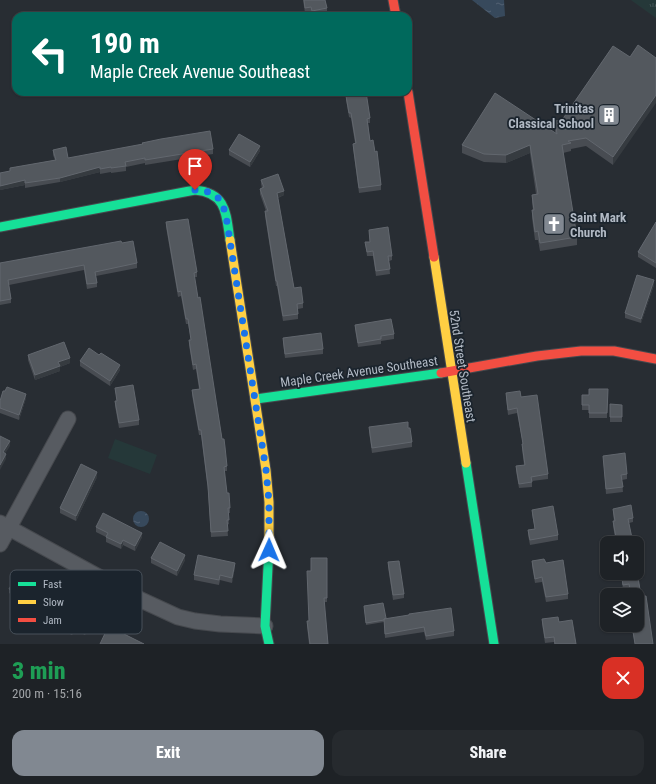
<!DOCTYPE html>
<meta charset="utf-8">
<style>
body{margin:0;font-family:"Roboto Condensed",sans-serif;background:#262a2e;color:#f1f3f6;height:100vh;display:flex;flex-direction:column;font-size:15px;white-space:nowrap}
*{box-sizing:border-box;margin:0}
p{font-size:13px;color:#a1a4a7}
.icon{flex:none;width:22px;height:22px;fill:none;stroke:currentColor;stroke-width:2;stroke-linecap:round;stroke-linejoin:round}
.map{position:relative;height:644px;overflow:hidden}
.details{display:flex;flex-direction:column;background:#1e2226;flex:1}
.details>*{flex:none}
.hud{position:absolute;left:12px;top:12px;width:400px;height:84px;border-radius:12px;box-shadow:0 1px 3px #0004,0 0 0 1px #3c3f43;background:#00695c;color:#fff;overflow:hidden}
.controls{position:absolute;left:600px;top:536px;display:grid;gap:8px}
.controls a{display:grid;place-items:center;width:44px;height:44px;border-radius:8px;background:#1e2226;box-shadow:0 1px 3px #0004,0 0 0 1px #3c3f43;font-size:20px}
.pin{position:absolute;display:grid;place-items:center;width:34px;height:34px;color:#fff;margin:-41px -17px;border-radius:50% 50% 50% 0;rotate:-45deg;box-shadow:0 0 4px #0007}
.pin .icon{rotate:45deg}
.me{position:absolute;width:44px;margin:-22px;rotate:1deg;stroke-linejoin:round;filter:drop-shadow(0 0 3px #0008)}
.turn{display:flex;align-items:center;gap:14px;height:84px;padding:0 12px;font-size:18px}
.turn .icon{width:52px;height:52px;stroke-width:2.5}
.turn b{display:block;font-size:28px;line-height:34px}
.round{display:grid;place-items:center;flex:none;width:42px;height:42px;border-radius:12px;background:#262a2e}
.headline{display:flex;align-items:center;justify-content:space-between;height:68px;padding:0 12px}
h1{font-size:24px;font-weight:800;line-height:30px;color:#1e9e55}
.action{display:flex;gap:8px;margin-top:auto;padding:8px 12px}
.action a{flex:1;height:46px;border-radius:12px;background:#818891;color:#fff;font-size:16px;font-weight:800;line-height:46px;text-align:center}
.action a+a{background:#262a2e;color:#f1f3f6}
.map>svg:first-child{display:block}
.grass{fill:url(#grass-tufts)}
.pitch{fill:#253839}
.water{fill:url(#water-ripples)}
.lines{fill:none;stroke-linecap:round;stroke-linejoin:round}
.street-casing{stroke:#46494e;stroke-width:17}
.fast-casing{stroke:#46494e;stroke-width:11}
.slow-casing{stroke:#46494e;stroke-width:11}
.jam-casing{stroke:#46494e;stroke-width:11}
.street{stroke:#575b61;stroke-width:15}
.fast{stroke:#16e098;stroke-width:9}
.slow{stroke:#ffcf43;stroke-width:9}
.jam{stroke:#f24e42;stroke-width:9}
.wall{fill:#484c52}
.shaded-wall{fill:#363b40}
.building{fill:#53585e;stroke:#62676e}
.route{stroke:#1a73e8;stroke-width:7;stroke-dasharray:0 12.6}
.labels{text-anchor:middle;stroke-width:3.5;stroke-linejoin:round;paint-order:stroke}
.poi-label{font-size:13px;font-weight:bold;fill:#b1b9c4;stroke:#1b242d;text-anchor:end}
.street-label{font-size:13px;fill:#b1b9c4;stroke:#1b242d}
.key{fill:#1b242d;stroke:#48515a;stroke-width:1}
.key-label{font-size:11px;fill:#b1b9c4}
</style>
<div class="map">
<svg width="656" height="644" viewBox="0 0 656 644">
<defs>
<pattern id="grass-tufts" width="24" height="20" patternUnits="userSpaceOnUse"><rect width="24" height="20" fill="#253839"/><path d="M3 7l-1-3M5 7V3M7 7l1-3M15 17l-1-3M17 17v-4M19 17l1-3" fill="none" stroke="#425354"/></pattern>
<pattern id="water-ripples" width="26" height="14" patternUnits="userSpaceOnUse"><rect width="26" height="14" fill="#37495c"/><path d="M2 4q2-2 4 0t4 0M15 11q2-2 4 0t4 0" fill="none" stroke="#526172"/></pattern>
</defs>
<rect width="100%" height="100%" fill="#282d33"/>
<path class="grass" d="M631,0H656V18Z"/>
<path class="pitch" d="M115,439L157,455L150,474L108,458Z"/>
<path class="water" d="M472,0H504L505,16L495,18Z
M133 519a8 8 0 1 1 16 0a8 8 0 1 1-16 0Z"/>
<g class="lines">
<g class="street-casing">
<path id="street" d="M0,523L139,599L178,617L195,621L220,624L265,626
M0,544L68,419"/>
</g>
<g class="fast-casing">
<path id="fast" d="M0,227L195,190C227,193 226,214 230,240
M256,399L441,373
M466,463L494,644
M269,547L265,626L269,644"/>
</g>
<g class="slow-casing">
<path id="slow" d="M230,240L266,470L269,502V547
M434,257L466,463"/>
</g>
<g class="jam-casing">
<path id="jam" d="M393,0L396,16
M408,92L434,257
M441,373L537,356L581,351H614L656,359"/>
</g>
<use href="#street" class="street"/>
<use href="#fast" class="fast"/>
<use href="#slow" class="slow"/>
<use href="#jam" class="jam"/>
</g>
<path class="wall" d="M303,0H325L327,8V12L312,15L311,12L305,13Z
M613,46V165L586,146L571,149V151L563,153L577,237V245L540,251L538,240H535L532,218V210H533L532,203V195L536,194L530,153L506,163L484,162L462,153V145L555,133V121L562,120Z
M346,96L370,118V123H368L370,141L375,152L381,185V190L359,193L353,148V144L355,143L351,118L349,117L346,100Z
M213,149V154L145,165V163L126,167V171L111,173V172L100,174V172L60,182L25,188V185L0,190V173L10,171V168L55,160L53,155V150L68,158Z
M229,150L260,151L250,167L229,155Z
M261,180L284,195L278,198L294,288L303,303V308L298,309V319L283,321L277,286H276L265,216V211H266L260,194V189L262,188L261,184Z
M166,222L197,272V277H194L227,466V471H224L227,493L230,508V513H228L229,524L227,525L228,536L211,537L208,491L201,435H199L192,395V390L199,389L196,369L193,370L189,345V340H191L188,324H186L181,296L178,297L166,227Z
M656,222V268L638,257V252Z
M369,230L392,256V260L389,261L390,274L376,276L373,256H367L365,242H370Z
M122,243L137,263V268L96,276L97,283V287L87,289L84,270L9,285L11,299V303L0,305V263Z
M654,285L641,323L625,318V313Z
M355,325L394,334V339L381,341V344L358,347L355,329Z
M283,338L323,349V354L285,358L283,343Z
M28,355L70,363L60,367V371L35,380L28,360Z
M80,361L120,370L110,386L80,366Z
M115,388L139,420V425L119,428L115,406V401H117Z
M608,389L607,418H589V410H582V395H589Z
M506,393L521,397L548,474V479L532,481V487L519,488L516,471V466L524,465L522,449V444H523L517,413L508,415L506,398Z
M26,398L19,420L0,413V401Z
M610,404L622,405V422H610Z
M369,427L408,428L412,442V447L372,453L369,432Z
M603,456L627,474V479L622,480L623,492L606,494Z
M97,477L76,521L60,513V508Z
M613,509L633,518V522L629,523L633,543H616L613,526V521H614L613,514Z
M532,510L558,535V540L530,545L528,535V530L535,529L532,515Z
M96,527L142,537L135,551L123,545L121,549L106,542V537L96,532Z
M637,553L641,565V570H640V576H638L641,596L653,644H635L631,625H637V595H630L629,589L623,590L621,573H637Z
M151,558L185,560L177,576L151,563Z
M327,558V602H324L328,644H309L307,626V621H309L311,571Z
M532,561L546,563L568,594V599L546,602L542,582L535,583L532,566Z
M388,562L404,594V598L393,600L388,567Z
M235,567L232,583L220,580L219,585L194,580V575Z
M9,589L93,620L85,635L75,630L72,635L59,629V624L61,622L9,593Z
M364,606L386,618L454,631V636L426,640L424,632L385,638L384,622L366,625Z
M542,619L559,622L576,644H554V642L545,643L542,624Z"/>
<path class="shaded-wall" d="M656,95V103L613,165V157Z
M530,145V153L506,163V155Z
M260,146V151L250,167V162Z
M100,167V172L60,182V178Z
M25,180V185L0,190V186Z
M284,191V195L277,198V193Z
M654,280V285L641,323V319Z
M70,358V363L60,367V371L35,380V375L58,362Z
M120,365V370L110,386V381Z
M26,394V398L19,420V415Z
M10,441V446L3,457V452Z
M6,454V459L0,470V465Z
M97,472V477L76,521V516Z
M142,533V537L135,551V546Z
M123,540V545L121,549V544Z
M185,555V560L177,576V571Z
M235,563V567L232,583V578Z
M93,615V620L85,635V631Z
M75,625V630L72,635V631Z"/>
<path class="building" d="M304,0H325L327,8L312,11L311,7L305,8Z
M638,45L656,58V95L613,157L586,138L568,141L571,143L562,145L577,237L540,243L538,231L535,232L532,210H534L532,195L538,194L530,145L506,155L484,154L462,145L495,93L557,134L555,121L562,120L613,46L630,57Z
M366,92L370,118L367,119L370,141L373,140L375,152L377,151L381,185L359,188L353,144L356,143L351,113H349L346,96Z
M210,131L213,149L145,160V158L125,162L126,166L111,168V167L100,169V167L60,178L25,183V180L0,186V173L10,171V168L56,160L53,150L66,147L68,158L143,144L142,143L161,139Z
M239,134L260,146L250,162L229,150Z
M278,174L284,191L277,193L294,288L301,287L303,303L297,304L298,314L283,316L277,281H276L265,211H268L260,189L264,187L261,180Z
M188,219L197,272L194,273L198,298L200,297L222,439H224L225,447L227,466L224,467L227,493H229L230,508H228L229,520H227L228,531L211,532L208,486L201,430H199L192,390L200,389L196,364L193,365L189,340H191L188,319H186L181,291L178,292L166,222Z
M656,222V263L638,252Z
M388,227L392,256H388L390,269L376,271L373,251L367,252L365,242H370L369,230Z
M121,241L122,243L133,241L137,263L95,272L97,283L87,284L84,265L8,280L11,299L0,301V263Z
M637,275L654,280L641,319L625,313Z
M391,319L394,334L381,336V339L358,343L355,325Z
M321,333L323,349L285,354L283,338Z
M64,342L70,358L58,362L60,366L35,375L28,355Z
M89,348L99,355L101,353L120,365L110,381L80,361Z
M133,385L139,420L119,423L115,401H117L115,388Z
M7,387L26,394L19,415L0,408V401L3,391H5Z
M589,389H608L607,413H589V405H582V395H589Z
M520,391L521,397L537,395L548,474L531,477L532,482L519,484L516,466L525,465L522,444H523L517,408L508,410L506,393Z
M610,404L622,405V417H610Z
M408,422V428H410L412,442L372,448L369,427Z
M0,436L10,441L3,452L6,454L0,465Z
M625,453L627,474L621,475L623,487L606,489L603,456Z
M81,464L97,472L76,516L60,508Z
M631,505L633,518L628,519L633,543H617L613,521H615L613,509Z
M553,506L558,535L530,540L528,530L535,529L532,510Z
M103,513L142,533L135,546L123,540L121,544L106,537L108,533L96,527Z
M160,542L185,555L177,571L151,558Z
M637,553H639L641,565L639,566L640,571H637L641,596H646L653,644H635L632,625H637V595H631L629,584L623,585L621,573H637Z
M198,555L235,563L232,578L220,575L219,580L194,575Z
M311,558H327V598H324L328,644H310L307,621H309L307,571H311Z
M544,559L546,563L563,560L568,594L546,597L542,577L535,579L532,561Z
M399,561L404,594L393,595L388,562Z
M17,575L59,599L60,597L93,615L85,631L75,625L72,631L59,624L63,618L9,589Z
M383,603L386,618L384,619V620L366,623L364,606Z
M451,608L454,631L426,636L424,627L385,634L384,619L409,615V614Z
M558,617L559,622L572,620L576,644H555L554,637L545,638L542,619Z
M109,625L124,632V634L144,644H100Z"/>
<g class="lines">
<path class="route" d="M195,190C215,191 221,196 226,216L266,470L269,502V550"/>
</g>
<defs>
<g id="building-square" transform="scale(1.15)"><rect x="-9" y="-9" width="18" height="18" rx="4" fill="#818891" stroke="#1b242d"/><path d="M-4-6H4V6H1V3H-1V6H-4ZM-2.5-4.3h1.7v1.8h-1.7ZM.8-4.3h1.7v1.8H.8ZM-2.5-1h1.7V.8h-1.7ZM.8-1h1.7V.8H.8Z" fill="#fff"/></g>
<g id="church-square" transform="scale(1.15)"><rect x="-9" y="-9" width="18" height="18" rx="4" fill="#818891" stroke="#1b242d"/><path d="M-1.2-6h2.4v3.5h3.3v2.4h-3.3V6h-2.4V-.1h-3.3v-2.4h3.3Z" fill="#fff"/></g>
</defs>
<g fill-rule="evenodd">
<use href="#building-square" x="609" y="115"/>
<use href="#church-square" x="554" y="224"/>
</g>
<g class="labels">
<g class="poi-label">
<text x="594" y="113">Trinitas<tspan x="594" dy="15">Classical School</tspan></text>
<text x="570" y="222" text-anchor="start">Saint Mark<tspan x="570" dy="15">Church</tspan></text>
</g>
<g class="street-label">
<text transform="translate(463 366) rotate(81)" y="5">52nd Street Southeast</text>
<text transform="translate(359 371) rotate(-8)" y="5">Maple Creek Avenue Southeast</text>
</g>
</g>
<rect x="10" y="570" width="132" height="64" rx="6" class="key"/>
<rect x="18" y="582" width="18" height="4" fill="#16e098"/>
<rect x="18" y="600" width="18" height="4" fill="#ffcf43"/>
<rect x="18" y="618" width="18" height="4" fill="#f24e42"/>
<g class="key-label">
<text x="43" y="588">Fast</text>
<text x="43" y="606">Slow</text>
<text x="43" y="624">Jam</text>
</g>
</svg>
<div class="controls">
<a><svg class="icon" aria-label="sound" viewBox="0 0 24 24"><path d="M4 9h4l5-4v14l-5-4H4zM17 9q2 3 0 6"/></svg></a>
<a><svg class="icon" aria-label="layers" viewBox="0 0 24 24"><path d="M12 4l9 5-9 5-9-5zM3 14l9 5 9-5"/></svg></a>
</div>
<div class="pin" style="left:195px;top:190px;background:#d93025"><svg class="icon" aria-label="arrive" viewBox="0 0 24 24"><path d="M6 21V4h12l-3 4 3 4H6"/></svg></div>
<svg class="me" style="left:269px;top:550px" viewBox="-20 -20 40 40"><path d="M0-17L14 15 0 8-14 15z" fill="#1a73e8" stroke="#fff" stroke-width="4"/></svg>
<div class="hud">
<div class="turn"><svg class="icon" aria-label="left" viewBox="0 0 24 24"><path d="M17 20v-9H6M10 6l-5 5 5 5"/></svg><div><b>190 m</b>Maple Creek Avenue Southeast</div></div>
</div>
</div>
<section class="details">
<div class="headline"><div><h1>3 min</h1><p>200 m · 15:16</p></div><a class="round" style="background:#d93025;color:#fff"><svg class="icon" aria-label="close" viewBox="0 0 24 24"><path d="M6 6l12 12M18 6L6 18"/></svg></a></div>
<div class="action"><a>Exit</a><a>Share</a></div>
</section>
